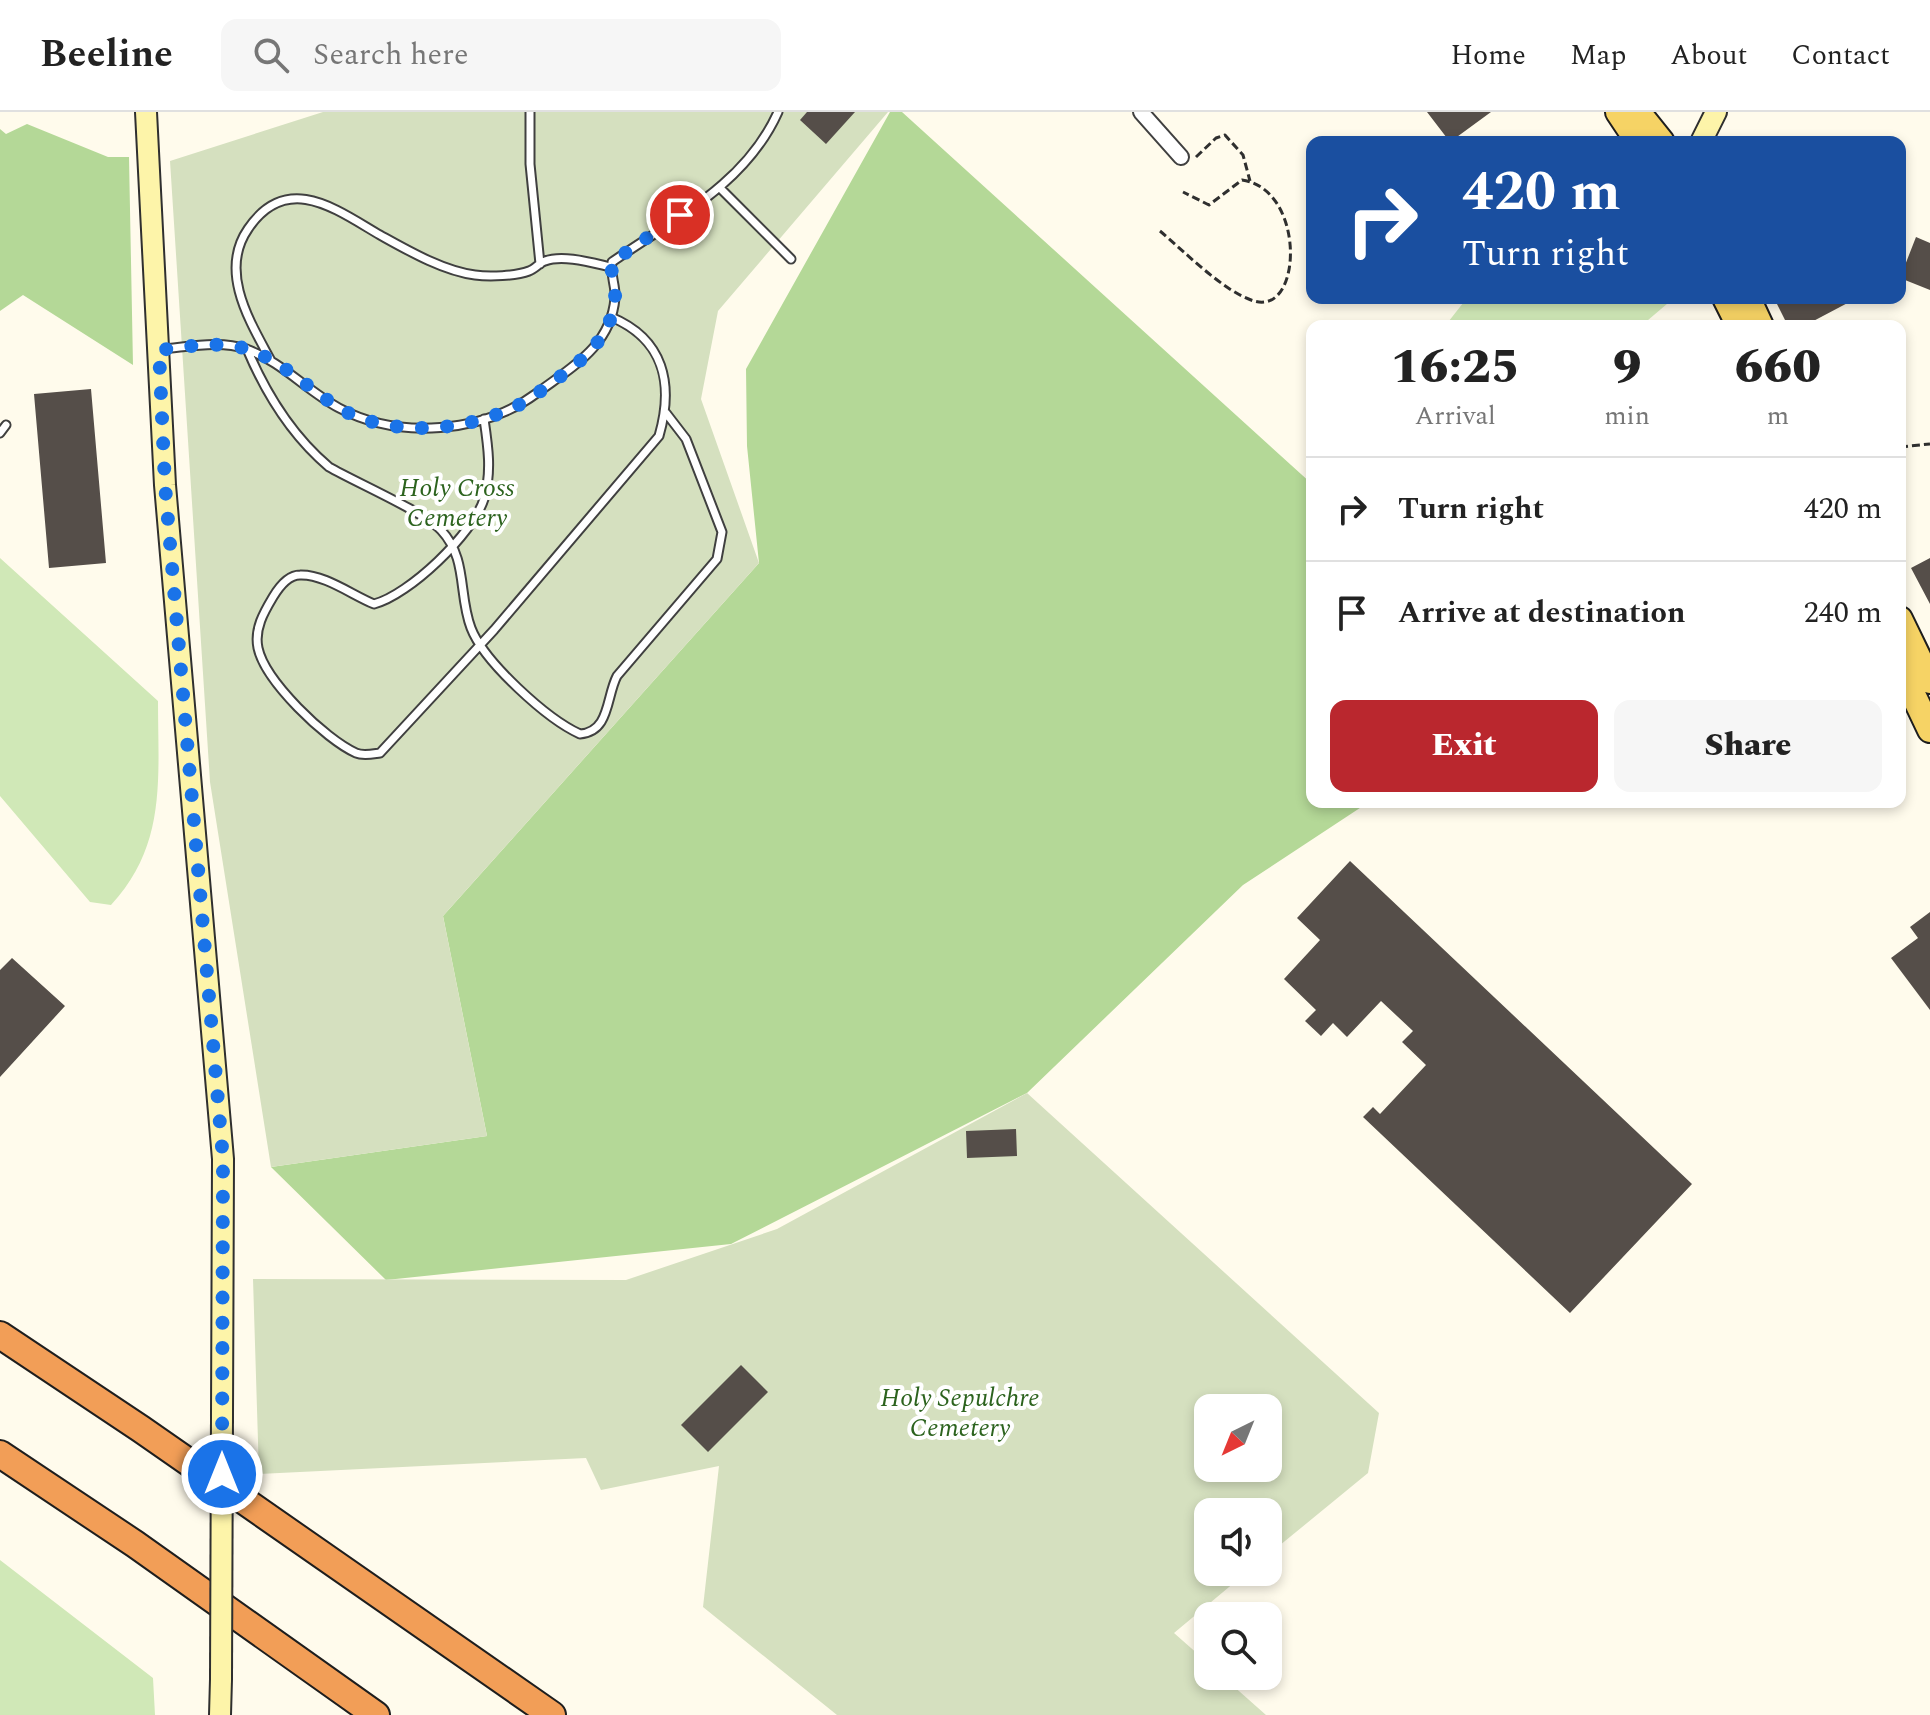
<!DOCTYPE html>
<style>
body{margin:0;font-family:Spectral,serif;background:#f6f6f6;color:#222;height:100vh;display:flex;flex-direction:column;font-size:30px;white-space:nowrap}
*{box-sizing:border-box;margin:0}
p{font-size:26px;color:#767676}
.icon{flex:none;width:44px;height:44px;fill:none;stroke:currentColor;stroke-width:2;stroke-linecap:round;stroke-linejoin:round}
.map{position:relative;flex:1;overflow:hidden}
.details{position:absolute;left:1306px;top:208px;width:600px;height:488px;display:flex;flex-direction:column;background:#fff;border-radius:16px;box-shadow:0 4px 12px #0003}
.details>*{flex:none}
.hud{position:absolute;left:1306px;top:24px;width:600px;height:168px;border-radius:16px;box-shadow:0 4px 12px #0003;background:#1a4fa0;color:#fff;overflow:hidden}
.needle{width:52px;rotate:223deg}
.controls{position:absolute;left:1194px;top:1282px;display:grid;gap:16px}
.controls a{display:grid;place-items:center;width:88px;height:88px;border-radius:16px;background:#fff;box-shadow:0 4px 12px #0003;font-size:40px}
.pin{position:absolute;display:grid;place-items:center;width:68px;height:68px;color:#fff;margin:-34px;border:4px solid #fff;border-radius:50%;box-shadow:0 2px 8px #0007}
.me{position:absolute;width:88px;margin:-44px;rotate:0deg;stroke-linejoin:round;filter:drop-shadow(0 0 6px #0008)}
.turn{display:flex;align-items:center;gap:28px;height:168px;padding:0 24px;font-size:36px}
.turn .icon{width:104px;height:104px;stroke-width:2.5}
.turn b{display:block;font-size:56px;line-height:68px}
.eta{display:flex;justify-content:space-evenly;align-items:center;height:136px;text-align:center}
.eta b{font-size:48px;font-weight:800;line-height:56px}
.action{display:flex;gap:16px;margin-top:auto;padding:16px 24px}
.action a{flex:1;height:92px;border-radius:16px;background:#ba272e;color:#fff;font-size:32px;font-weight:800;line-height:92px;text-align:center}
.action a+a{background:#f6f6f6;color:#222}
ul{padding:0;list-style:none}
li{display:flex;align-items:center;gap:24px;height:104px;padding:0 24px;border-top:2px solid #e0e0e0}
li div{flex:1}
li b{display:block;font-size:30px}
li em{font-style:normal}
header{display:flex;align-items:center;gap:48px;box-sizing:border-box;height:112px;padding:0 40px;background:#fff;border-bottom:2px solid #e0e0e0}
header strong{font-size:38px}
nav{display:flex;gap:44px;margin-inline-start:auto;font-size:28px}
.search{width:560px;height:72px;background:#f6f6f6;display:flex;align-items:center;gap:20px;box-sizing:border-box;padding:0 28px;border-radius:16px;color:#767676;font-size:30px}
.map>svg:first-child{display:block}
.green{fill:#d0e8b7}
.forest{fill:#b4d897}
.cemetery{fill:#d5e0bf;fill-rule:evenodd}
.building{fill:#554e49}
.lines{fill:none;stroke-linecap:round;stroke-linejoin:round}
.service-casing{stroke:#404040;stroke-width:11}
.minor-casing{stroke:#404040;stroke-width:18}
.secondary-casing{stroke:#2f2f2f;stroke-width:24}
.primary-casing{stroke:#1e1e1e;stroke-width:28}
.motorway-casing{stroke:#1e1e1e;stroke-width:30}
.path{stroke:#2f2f2f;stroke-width:3;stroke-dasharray:8 4;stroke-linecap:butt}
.service{stroke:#fff;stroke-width:7}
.minor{stroke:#fff;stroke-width:14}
.secondary{stroke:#fdf4a9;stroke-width:20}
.primary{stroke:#f6d365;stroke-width:24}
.motorway{stroke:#f29e57;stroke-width:26}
.secondary-bridge-casing{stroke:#2f2f2f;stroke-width:24;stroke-linecap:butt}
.secondary-bridge{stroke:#fdf4a9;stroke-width:20}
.route{stroke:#1a73e8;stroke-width:14;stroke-dasharray:0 25.2}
.labels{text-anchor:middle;stroke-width:8;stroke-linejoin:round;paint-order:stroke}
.park-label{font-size:26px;font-style:italic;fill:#2c631e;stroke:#fff}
</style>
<header>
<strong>Beeline</strong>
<div class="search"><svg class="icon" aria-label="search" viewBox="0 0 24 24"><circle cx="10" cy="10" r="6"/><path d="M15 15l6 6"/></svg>Search here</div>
<nav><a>Home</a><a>Map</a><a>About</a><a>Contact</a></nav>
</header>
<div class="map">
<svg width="1930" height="1603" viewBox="0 0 1930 1603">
<rect width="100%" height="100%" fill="#fffbec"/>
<path class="green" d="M1467,186H1674L1641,214H1445Z
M0,446L158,589C158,666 167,733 111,793L90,790L0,684Z
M0,1448L153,1566L155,1603H0Z"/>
<path class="forest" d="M890,0H902L1312,372V690H1369L1243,773L1027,981L731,1132L386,1168L271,1055L487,1024L443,804L759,451L747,334L746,257Z
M27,12L108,45H129L133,253L23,183L0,199V17L6,22Z"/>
<path class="cemetery" d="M323,0H888L718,199L701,287L759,451L443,804L487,1024L271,1055L210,670L170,49Z
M1027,981L1379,1301L1368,1361L1268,1443V1400H1208V1460H1247L1174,1521L1208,1551V1564H1222L1266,1603H837L703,1495L719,1354L601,1378L586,1346L259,1362L253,1167L626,1168L777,1117ZM1208,1296H1268V1356H1208Z"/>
<path class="building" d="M807,0H855L826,32L800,8Z
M1427,0H1491L1450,30Z
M1916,125L1930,131V178L1900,166Z
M1774,186H1857L1804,214H1788Z
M91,277L106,451L49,456L34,282Z
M1930,446V492L1911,456Z
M1350,749L1692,1072L1570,1201L1363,1005L1373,995L1380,1002L1426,953L1402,930L1413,919L1381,889L1347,925L1333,911L1321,924L1305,909L1316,898L1284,867L1320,828L1297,806Z
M1930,800V898L1891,846L1918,826L1910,815Z
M12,846L65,894L0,965V858Z
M1016,1017L1017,1044L967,1046L966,1019Z
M741,1253L768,1280L708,1340L681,1313Z"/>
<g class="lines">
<g class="service-casing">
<path id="service" d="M530,0V52L540,152
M720,76L791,147
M161,237C188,235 220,228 246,237C281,249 307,279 339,296C399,328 483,321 537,281C572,255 611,234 615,186C616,174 610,163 612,150C674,107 746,72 778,0
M247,237C266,282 291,323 329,355C355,370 424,400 441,418C468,447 458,482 471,516C484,550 547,607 580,622C610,620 606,585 617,564L717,447L722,420L686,327L666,301
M270,247C249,208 219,159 248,117C287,59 337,98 380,123C407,138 443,159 475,163C489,165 516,164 529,159C535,157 539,151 545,149C563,142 593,151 611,155
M484,307C488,334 492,360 484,387C473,422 409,483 374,492C352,483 324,462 300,463C288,463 279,475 273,485C264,500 254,517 258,536C265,569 325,627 356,641C363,644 372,642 380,641L494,518L659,324C674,272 664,227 611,205
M0,321L6,313"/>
</g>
<g class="minor-casing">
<path id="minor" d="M1141,0L1181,45"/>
</g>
<g class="secondary-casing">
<path id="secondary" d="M146,0L165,373L223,1047L222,1304
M1701,30L1716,0
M220,1603L221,1567"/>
</g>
<g class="primary-casing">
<path id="primary" d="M1618,0L1638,30
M1638,0L1662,30
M1725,186L1739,214
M1748,186L1761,214
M1900,507L1930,569
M1900,555L1930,618"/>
</g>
<g class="motorway-casing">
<path id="motorway" d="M0,1223L141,1317L552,1603
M0,1342L135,1432L376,1603"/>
</g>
<path class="path" d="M1196,45L1216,26L1225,23L1243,43L1250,69
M1160,119C1185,140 1224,180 1254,189C1303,204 1306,77 1242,68L1209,93L1183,80
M1900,335L1930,332"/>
<use href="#service" class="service"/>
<use href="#minor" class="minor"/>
<use href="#secondary" class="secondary"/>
<use href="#primary" class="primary"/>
<use href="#motorway" class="motorway"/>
<g class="secondary-bridge-casing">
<path id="secondary-bridge" d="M221,1567L222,1304"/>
</g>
<use href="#secondary-bridge" class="secondary-bridge"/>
</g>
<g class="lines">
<path class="route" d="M222,1362L223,1047L165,373L159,238C186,235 216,229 243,236C277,245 307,275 336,294C392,330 486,319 538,281C572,255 611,233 615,186C616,173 610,163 612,150L680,103"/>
</g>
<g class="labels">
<g class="park-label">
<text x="457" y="384">Holy Cross<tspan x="457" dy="30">Cemetery</tspan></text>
<text x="960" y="1294">Holy Sepulchre<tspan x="960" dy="30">Cemetery</tspan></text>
</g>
</g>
</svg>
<div class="controls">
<a><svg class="needle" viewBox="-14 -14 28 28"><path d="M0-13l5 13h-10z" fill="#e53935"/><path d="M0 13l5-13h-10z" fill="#767676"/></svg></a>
<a><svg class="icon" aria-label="sound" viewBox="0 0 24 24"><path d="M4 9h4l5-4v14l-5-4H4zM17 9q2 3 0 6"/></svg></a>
<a><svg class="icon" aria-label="search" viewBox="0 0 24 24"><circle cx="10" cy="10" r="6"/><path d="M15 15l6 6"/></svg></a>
</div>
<div class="pin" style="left:680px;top:103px;background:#d93025"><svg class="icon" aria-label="arrive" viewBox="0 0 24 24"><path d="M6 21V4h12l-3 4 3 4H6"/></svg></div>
<svg class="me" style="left:222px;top:1362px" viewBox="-20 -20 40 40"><circle r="17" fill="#1a73e8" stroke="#fff" stroke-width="3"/><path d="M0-11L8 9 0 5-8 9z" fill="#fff"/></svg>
<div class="hud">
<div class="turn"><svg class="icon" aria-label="right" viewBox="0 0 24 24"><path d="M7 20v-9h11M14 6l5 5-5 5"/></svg><div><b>420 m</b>Turn right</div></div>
</div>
<section class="details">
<div class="eta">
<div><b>16:25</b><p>Arrival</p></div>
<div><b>9</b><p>min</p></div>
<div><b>660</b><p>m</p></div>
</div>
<ul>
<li><svg class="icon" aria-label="right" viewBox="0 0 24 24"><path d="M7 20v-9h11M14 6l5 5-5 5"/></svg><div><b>Turn right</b></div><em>420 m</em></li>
<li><svg class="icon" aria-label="arrive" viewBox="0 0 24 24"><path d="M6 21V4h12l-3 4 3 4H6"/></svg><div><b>Arrive at destination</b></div><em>240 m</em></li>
</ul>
<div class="action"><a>Exit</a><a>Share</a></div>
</section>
</div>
